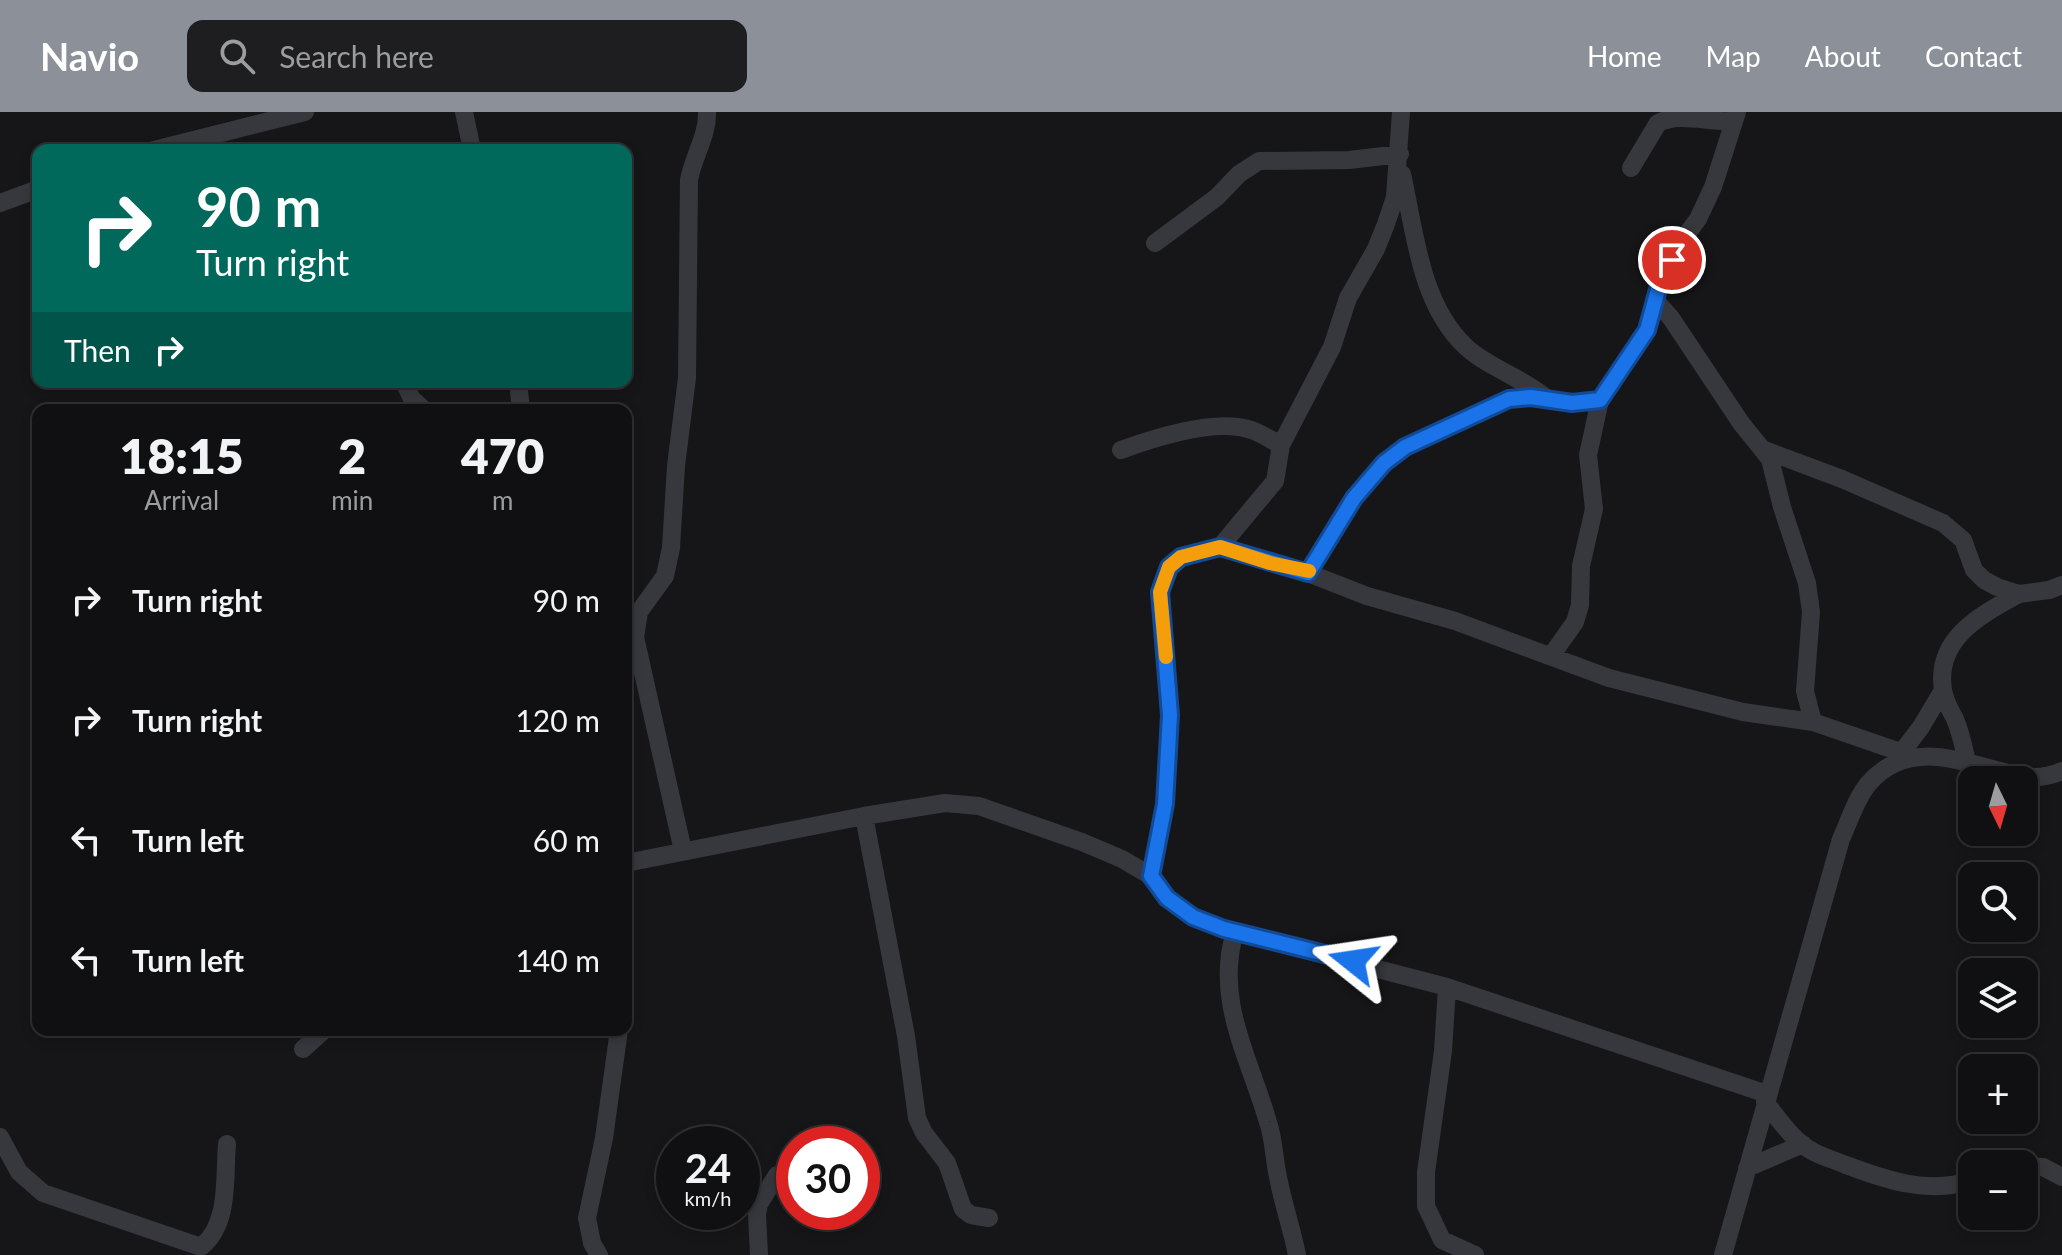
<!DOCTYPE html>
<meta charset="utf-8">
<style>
body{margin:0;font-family:Lato,sans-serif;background:#1e1e20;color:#f1f3f6;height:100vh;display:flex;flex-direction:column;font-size:30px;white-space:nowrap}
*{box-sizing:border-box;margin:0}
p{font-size:26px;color:#9c9d9f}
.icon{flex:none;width:44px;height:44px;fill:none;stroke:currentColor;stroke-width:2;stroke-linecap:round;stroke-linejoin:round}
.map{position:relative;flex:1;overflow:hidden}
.details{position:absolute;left:32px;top:292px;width:600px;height:632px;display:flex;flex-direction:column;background:#101012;border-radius:16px;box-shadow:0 4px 12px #0003,0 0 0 2px #303032}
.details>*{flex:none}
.guide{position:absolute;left:32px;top:32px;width:600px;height:244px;border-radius:16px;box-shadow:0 4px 12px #0003,0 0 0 2px #303032;background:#00695c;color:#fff;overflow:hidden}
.needle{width:52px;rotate:175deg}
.controls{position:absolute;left:1958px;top:654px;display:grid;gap:16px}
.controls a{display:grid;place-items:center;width:80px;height:80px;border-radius:16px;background:#101012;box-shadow:0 4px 12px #0003,0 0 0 2px #303032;font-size:40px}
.speed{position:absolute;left:656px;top:1014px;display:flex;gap:16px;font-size:40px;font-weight:700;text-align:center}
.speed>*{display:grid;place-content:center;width:104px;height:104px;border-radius:50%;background:#101012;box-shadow:0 4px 12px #0003,0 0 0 2px #303032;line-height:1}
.speed small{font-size:20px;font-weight:400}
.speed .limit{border:12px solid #d22;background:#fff;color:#111}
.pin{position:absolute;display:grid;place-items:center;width:68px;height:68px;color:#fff;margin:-34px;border:4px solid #fff;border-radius:50%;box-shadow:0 2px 8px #0007}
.me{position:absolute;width:88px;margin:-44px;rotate:285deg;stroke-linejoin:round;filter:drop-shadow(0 0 6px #0008)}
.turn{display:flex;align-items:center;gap:28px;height:168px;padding:0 32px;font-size:36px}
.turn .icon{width:104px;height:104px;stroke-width:2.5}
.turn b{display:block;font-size:56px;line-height:68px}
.then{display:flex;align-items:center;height:76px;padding:0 32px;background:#0003;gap:16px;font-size:30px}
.eta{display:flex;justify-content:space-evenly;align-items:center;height:136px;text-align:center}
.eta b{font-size:48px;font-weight:800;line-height:56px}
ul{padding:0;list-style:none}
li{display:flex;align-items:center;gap:24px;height:120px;padding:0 32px}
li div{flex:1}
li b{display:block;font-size:30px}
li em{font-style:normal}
header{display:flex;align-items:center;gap:48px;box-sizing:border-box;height:112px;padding:0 40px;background:#8c9099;color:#fff}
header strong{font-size:38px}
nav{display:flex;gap:44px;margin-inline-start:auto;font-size:28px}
.search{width:560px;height:72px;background:#1e1e20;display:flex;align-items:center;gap:20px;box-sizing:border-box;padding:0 28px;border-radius:16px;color:#9c9d9f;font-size:30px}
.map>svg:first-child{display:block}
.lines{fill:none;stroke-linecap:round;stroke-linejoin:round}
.street{stroke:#37383d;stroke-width:18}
.route-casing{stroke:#114b97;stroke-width:20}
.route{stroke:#1a73e8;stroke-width:14}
.slow{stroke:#f59e0b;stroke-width:14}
</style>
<header>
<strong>Navio</strong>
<div class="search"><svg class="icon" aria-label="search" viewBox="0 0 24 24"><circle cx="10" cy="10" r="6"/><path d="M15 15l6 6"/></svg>Search here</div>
<nav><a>Home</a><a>Map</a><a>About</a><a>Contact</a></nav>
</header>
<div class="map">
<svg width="2062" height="1143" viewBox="0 0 2062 1143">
<rect width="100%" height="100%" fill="#161618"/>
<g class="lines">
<path class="street" d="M464,0L472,38
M154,38L305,0
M1631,56L1658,11C1681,0 1708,11 1734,9
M1402,62C1415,120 1420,192 1466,235C1489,256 1521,265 1545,285
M0,91L38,77
M1155,131L1217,85L1239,62L1259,49L1349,48L1400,42
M1656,189L1671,206L1741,311L1770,347L1782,395L1807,471L1811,500L1805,579L1813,610
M404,270L412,287L424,298
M518,270L521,298
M1762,337L1842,367L1943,411L1963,428L1974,458L1984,468L1997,475L2019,482L2049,478L2062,473
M1121,338C1154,326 1213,307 1248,317C1260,320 1271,328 1281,333
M1220,435L1308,461L1367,484L1455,509L1609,566L1743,600L1813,610L1912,644
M1308,461L1354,386L1384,351L1405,335L1509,287L1531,285L1572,291L1600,288
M1551,544L1575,510L1580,493L1581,454L1594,397L1588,343L1600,288L1647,218L1660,170L1681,130L1698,107L1713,75L1737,0
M1902,640L1921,615L1943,578
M1967,650C1964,636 1961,621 1955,607C1950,598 1945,589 1943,578C1935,526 1981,503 2019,482
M864,704L906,924L917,1006L924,1021L947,1051L963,1097L971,1103L989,1106
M683,739L635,525L639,500L665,464L671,436L676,354L687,266L689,68C693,45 708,23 707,0
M626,751L864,704L945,691L979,694L1082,730L1122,747L1151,764L1167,786L1193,805L1224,817L1447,875L1767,982
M1151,764L1165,692L1170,603L1160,480L1172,451L1181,445L1220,435L1275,369L1281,333L1332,235L1348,186L1376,137L1386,112L1395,85L1401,0
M1235,820C1214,888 1250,947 1268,1010C1274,1028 1274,1047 1278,1065C1283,1092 1292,1117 1297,1143
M1447,875L1443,939L1426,1060V1094L1442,1128L1475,1143
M303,937L324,918
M1765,990C1779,1007 1792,1028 1812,1039C1822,1045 1835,1048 1846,1053C1886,1068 1929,1083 1972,1068
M0,1025L19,1060L43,1081L201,1135C230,1112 224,1066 227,1032
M2024,1054L2043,1055L2062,1065
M1747,1056L1803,1032
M599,1143L592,1131L587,1106L604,1026L619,918
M759,1143L757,1102L759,1092L777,1063
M1723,1143L1841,727C1849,710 1856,686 1869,671C1905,630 1951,646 1996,658C2021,664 2036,670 2062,659"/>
</g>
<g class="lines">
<g class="route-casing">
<path id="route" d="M1353,849L1224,817L1193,805L1167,786L1151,764L1165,692L1170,603L1160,480L1169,455L1181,445L1220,435L1308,461L1354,386L1384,351L1405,335L1509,287L1531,285L1572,291L1600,288L1647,218L1660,170L1672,148"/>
</g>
<use href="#route" class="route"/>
<path class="slow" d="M1166,545L1160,480L1169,455L1181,445L1220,435L1270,451L1309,459"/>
</g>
</svg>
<div class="controls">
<a><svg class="needle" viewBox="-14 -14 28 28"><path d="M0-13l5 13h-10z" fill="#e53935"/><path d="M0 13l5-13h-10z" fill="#9c9d9f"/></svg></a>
<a><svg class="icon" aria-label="search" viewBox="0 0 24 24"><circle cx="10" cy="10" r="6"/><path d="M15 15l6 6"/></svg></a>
<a><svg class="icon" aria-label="layers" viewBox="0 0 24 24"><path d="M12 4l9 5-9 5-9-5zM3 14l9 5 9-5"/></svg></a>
<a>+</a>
<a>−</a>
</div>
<div class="speed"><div>24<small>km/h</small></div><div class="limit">30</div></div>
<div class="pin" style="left:1672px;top:148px;background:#d93025"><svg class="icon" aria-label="arrive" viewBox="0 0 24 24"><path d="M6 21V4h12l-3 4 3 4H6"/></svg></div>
<svg class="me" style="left:1353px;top:849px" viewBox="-20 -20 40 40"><path d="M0-17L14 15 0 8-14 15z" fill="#1a73e8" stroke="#fff" stroke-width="4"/></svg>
<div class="guide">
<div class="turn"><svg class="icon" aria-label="right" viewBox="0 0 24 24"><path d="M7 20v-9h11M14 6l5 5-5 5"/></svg><div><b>90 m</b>Turn right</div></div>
<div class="then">Then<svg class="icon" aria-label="right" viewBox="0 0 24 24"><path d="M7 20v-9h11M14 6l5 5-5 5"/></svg></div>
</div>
<section class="details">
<div class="eta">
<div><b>18:15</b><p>Arrival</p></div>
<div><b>2</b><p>min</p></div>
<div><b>470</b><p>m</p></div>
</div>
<ul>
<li><svg class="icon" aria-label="right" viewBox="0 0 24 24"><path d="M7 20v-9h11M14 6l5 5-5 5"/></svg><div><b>Turn right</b></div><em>90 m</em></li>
<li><svg class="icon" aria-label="right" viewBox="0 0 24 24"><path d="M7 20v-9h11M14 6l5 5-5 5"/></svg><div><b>Turn right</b></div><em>120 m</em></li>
<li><svg class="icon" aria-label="left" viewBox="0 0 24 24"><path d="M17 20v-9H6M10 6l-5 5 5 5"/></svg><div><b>Turn left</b></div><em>60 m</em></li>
<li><svg class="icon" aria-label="left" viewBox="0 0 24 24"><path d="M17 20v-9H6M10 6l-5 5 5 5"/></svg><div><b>Turn left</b></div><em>140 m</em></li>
</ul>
</section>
</div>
